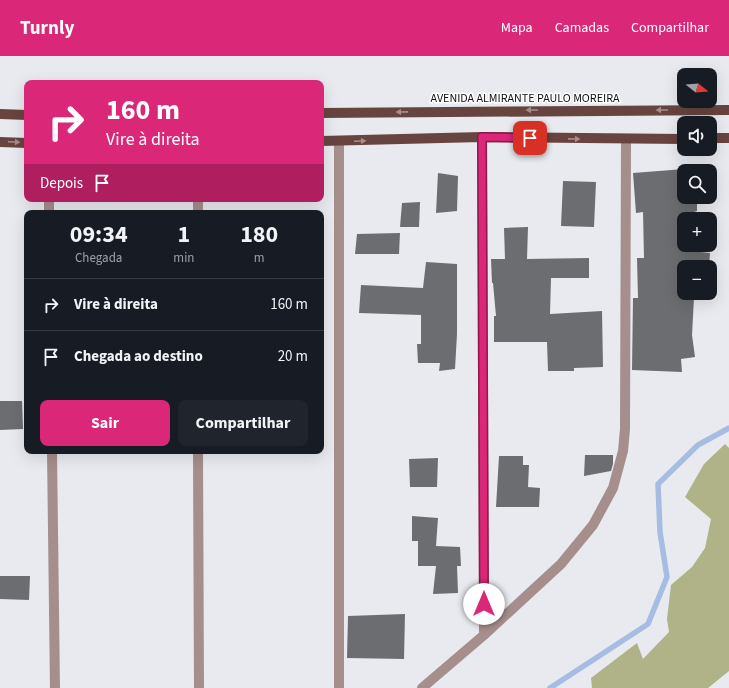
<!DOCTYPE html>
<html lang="pt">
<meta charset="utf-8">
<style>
body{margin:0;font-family:"Source Sans 3",sans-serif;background:#20242c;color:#f1f3f6;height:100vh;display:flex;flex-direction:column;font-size:15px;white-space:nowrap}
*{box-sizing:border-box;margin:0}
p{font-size:13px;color:#9ea1a6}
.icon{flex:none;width:22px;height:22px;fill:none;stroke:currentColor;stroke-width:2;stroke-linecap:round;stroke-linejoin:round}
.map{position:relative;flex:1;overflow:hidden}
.panel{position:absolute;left:24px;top:154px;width:300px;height:244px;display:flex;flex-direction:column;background:#171b24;border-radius:8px;box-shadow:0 4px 16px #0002}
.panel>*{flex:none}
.banner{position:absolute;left:24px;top:24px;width:300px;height:122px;border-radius:8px;box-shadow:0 4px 16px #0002;background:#db2777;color:#fff;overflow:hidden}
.needle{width:26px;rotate:107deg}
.controls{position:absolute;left:677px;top:12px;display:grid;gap:8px}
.controls a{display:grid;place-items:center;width:40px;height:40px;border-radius:8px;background:#171b24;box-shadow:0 4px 16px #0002;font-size:20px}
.pin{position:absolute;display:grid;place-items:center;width:34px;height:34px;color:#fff;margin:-17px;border-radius:8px;box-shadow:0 2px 6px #0006}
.me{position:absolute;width:44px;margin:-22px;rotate:0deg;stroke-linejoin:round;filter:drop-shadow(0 0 3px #0008)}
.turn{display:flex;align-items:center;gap:14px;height:84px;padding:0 16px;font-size:18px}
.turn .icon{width:52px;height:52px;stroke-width:2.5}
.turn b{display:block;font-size:28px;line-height:34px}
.then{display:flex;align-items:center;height:38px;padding:0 16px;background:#0003;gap:8px;font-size:15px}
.eta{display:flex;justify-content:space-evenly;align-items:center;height:68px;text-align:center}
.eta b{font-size:24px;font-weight:700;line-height:28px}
.primary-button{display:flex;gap:8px;margin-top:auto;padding:8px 16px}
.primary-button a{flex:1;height:46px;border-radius:8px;background:#db2777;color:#fff;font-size:16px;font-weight:700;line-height:46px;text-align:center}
.primary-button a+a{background:#20242c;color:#f1f3f6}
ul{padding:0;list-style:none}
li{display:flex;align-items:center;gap:12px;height:52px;padding:0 16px;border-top:1px solid #363941}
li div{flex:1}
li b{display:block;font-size:15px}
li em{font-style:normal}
header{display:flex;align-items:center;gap:24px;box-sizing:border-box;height:56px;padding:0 20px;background:#db2777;color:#fff}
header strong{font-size:19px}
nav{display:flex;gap:22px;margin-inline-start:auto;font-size:14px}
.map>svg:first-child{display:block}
.forest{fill:#afb387}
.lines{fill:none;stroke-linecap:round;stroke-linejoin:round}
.stream{stroke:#a6bce3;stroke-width:5.5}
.building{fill:#6b6d71}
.minor{stroke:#a58e8c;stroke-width:10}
.major{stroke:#684440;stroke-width:10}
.oneway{fill:#a48f8c}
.route-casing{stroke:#8e194d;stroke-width:10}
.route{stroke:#db2777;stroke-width:7}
.labels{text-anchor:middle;stroke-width:3;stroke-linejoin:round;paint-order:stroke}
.street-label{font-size:12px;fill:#111213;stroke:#fff}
</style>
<header>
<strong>Turnly</strong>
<nav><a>Mapa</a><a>Camadas</a><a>Compartilhar</a></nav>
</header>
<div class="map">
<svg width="729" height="632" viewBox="0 0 729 632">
<rect width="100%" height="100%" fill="#e9eaef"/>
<path class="forest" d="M725,388L729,392V615L708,632H592L591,622L637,587L643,603L669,576L667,563L671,529L692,511L705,492L711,463L685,441L704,408Z"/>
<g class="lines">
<path class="stream" d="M550,632L648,568L667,521L660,476L658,428L698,389L729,372"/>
</g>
<path class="building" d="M697,112V115H684V141H697V155L694,156L693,163H684V189H693L692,195L710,197L709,211H684V242H694L692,279L695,301L681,303L682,316L632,314L633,242H638L637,202H644L643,156L636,157L633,117Z
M438,117L458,120L457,155L436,157Z
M563,125L596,126L594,171L561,170Z
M420,146L419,171H400L402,147Z
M528,171L527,203L589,202V222H551L550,258L602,255L603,311L574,312V315H548L547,286H494V260H496L493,227H492L491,203H505L504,172Z
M400,177L399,198H355L357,178Z
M426,206L457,208V278L455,313L439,315L440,307H418L417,288H421V259L359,257L361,229L423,232Z
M0,345H22L23,373L0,374Z
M585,399H613V408L611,415L584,420Z
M499,400H523V409H529L528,431L540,432L539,451H496Z
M438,402L437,431H410L409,403Z
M412,460L438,462L436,490L460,491L461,510H457L458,537L433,538L436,510H418V485H412Z
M0,520H30L29,544L0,543Z
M405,558L404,603L347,602L348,560Z"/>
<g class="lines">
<path class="minor" d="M339,85V632
M49,143V157
M198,143V157
M52,395L55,632
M198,395L199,632
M484,579L561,508L593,469L613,432L623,395L625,373L626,83
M422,632L484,579L482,81"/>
<path class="major" d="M321,57L729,54
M0,58L27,59
M710,82H729
M321,85L482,81L684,83
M0,86L27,87"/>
</g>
<defs><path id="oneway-solid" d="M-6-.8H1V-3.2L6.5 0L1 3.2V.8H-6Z"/></defs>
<g class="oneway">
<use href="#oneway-solid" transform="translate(532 54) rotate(180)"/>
<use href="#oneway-solid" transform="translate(662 54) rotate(180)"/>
<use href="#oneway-solid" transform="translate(402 56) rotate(179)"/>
<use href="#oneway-solid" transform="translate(574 83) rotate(1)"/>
<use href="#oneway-solid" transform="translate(360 85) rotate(-2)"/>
<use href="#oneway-solid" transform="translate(14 86) rotate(2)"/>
</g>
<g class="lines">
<g class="route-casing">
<path id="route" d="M484,548L482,81L530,82"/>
</g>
<use href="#route" class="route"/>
</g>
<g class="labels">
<g class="street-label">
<text x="525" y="46">AVENIDA ALMIRANTE PAULO MOREIRA</text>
</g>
</g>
</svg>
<div class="controls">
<a><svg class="needle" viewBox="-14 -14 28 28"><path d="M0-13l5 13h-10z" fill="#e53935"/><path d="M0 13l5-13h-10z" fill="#9ea1a6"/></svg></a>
<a><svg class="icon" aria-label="sound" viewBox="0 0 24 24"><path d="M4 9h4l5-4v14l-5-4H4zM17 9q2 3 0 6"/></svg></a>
<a><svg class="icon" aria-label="search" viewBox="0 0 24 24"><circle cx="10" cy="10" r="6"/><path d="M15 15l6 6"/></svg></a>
<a>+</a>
<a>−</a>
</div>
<div class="pin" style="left:530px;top:82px;background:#d93025"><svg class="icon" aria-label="arrive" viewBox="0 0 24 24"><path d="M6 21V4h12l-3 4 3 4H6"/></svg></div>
<svg class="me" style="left:484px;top:548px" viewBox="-20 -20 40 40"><circle r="19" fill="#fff"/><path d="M0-13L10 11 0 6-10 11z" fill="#db2777"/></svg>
<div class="banner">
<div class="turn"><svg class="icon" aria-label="right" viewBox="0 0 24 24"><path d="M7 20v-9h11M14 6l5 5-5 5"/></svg><div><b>160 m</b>Vire à direita</div></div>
<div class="then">Depois<svg class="icon" aria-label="arrive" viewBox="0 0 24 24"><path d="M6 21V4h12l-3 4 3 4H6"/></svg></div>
</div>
<section class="panel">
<div class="eta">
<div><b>09:34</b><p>Chegada</p></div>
<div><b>1</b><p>min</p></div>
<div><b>180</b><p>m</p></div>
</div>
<ul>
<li><svg class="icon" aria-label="right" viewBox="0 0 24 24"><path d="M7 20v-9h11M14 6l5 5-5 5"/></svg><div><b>Vire à direita</b></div><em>160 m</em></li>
<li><svg class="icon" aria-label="arrive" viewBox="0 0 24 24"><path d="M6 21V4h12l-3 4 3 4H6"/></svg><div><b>Chegada ao destino</b></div><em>20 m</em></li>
</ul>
<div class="primary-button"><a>Sair</a><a>Compartilhar</a></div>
</section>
</div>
